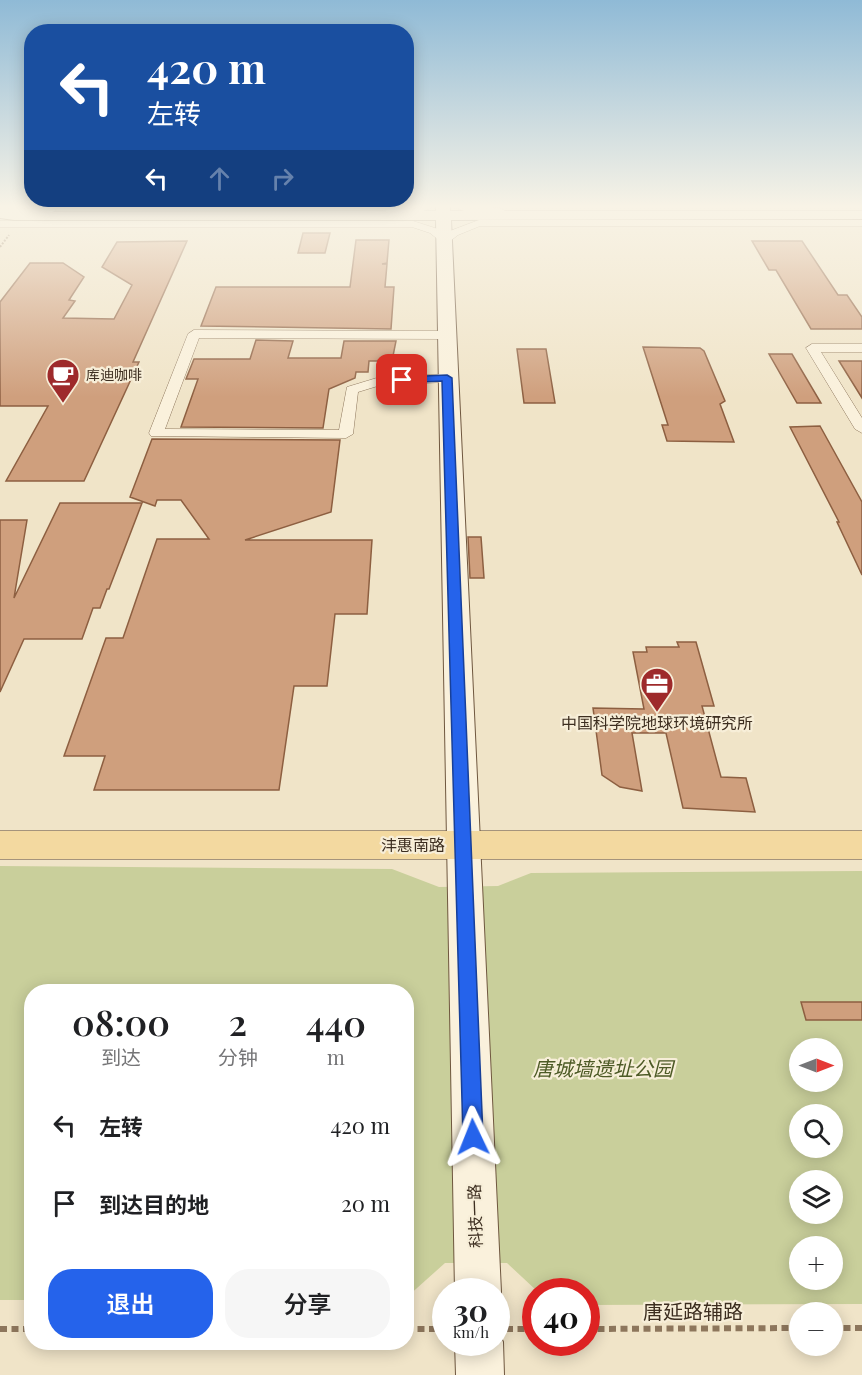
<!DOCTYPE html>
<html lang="zh">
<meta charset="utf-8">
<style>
body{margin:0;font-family:"Playfair Display","Noto Sans SC",serif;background:#f6f6f6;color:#202124;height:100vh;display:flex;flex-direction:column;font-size:22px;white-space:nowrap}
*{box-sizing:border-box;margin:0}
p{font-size:20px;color:#757577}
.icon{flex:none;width:33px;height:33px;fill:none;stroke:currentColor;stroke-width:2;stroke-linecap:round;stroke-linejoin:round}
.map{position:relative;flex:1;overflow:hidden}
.sheet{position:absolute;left:24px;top:984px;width:390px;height:366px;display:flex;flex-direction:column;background:#fff;border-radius:24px;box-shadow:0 3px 15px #0003}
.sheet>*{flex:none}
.hud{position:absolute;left:24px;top:24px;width:390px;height:183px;border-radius:24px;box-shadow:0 3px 15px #0003;background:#1a4fa0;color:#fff;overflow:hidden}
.needle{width:39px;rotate:90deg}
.tools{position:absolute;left:789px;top:1038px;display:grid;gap:12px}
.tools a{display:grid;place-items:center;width:54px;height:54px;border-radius:50%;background:#fff;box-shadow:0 3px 15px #0003;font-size:30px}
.speed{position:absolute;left:432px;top:1278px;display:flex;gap:12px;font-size:30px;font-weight:700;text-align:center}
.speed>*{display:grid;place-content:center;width:78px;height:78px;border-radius:50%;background:#fff;box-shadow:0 3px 15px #0003;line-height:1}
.speed small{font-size:15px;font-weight:400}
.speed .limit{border:9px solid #d22;background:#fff;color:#111}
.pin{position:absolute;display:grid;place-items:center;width:51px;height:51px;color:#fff;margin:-26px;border-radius:12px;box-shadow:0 3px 9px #0006}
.me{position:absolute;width:66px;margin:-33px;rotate:358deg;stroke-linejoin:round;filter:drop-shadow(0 0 4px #0008)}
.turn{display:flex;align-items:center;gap:21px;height:126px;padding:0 24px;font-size:27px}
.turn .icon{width:78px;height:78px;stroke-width:2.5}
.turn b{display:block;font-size:42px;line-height:51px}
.lanes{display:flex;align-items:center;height:57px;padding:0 24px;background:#0003;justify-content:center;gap:30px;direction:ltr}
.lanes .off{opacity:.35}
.eta{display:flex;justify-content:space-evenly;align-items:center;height:102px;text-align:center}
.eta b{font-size:36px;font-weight:600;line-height:42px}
.cta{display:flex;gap:12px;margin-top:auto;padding:12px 24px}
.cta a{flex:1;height:69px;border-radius:24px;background:#2563eb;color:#fff;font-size:24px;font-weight:600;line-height:69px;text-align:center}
.cta a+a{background:#f6f6f6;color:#202124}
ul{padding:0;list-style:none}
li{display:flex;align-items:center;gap:18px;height:78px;padding:0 24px}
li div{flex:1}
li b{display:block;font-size:22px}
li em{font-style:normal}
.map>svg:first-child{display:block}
.green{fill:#c9cf9b;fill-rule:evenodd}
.building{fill:#cf9f7d;stroke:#8d5f41;stroke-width:1.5}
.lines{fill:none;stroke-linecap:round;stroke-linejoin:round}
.street-casing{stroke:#8d765c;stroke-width:1}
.secondary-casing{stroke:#6f573f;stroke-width:2}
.primary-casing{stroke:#5b4430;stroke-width:1}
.path-far1{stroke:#8d765c;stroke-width:2;stroke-dasharray:2 1.5;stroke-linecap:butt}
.path{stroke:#8d765c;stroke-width:6;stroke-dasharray:7 4.5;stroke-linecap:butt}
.street{fill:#faf1dc;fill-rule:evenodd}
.secondary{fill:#faf1dc;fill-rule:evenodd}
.primary{fill:#f3d9a0;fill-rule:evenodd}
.route{fill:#2563eb;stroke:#184099;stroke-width:1.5}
.labels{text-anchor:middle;stroke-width:4.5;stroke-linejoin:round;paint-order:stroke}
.far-poi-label{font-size:14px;fill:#3d2e20;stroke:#f7eed8;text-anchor:start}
.poi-label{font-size:16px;fill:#3d2e20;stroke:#f7eed8}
.street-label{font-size:16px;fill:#3d2e20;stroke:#f7eed8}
.near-park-label{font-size:20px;font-style:italic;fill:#4d5a26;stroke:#f7eed8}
.near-street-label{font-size:20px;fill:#3d2e20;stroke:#f7eed8}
</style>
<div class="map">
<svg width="862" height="1375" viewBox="0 0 862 1375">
<rect width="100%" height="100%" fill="#f0e4c8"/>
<path class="green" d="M0,866L392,869L439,887L498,886L531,873L862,871V1304L587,1305L586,1292L537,1291L507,1263H445L407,1297L406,992H32L31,1300H0ZM800,1048H832V1082H800ZM800,1114H832V1148H800ZM800,1180H832V1214H800ZM800,1246H832V1280H800Z"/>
<path class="building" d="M303,233H330L325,253H298Z
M356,240H389L387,263L382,264H387L385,287H394L391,329L201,326L216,287H350Z
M187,241L133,362H139L84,481H6L48,406H0V302L30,263H63L84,277L69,300L75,301L63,318L114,319L132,285L102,267L117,242Z
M752,241H802L838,295H847L862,317V329H811L776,270H769Z
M256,340L293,341L288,358H341L344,341H396L392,361H369L368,372H356L355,378L329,389L323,428L181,427L198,379H186L194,359H250Z
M643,347L700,348L704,351L725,401L720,404L734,442L667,441L662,425H668Z
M517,349H546L555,403H524Z
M769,354H792L821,403H797Z
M839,361H862V398Z
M820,426L862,502V575L837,522H839L790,427Z
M152,439L340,440L331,512L245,540H372L367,614H335L327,686H294L279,790H94L105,756H64L106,638H123L157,539H209L181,500H157L155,506L130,497Z
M60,503H142L109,589H107L100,608H93L82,639H24L0,692V520H27L14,598Z
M468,537H481L484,578H470Z
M677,642H696L714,706H702L721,777L746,778L755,812L683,808L666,733H632L642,791L620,787L602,775L593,708L644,709L633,652H647L646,647H679Z
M801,1002H862V1020H806Z"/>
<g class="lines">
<g class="street-casing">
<path id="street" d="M421,205H435C423,214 398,219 385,210C394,204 409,209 421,205Z
M451,205L500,208L505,211C493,219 463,213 451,205Z
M0,206L51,207L56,210L51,213L0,212Z
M479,220H862V226H480L458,235L445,245L430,233L412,227H0V221H413L438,229L445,236L450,231Z
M194,330L446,331L452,335L446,339L199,338L165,429L339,430L347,387L380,377L447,374L454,378L447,382L381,385L358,392L353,434L346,438L151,436L149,433L188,334Z
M812,344H862V352H821L862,418V433L855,429L806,348Z"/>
</g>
<g class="secondary-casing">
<path id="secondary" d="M436,205H450V211H862V219L451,220L501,1292L496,1303V1292H455L436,220H14L0,218V210L14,212L436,211Z
M496,1327L503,1342L504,1375H456L455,1342H496Z"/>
</g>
<g class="primary-casing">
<path id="primary" d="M0,831H862V859H0Z"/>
</g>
<path class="path-far1" d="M0,247L9,235"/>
<path class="path" d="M832,1328H862
M0,1329H32
M406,1329H446
M506,1329H536
M586,1329L800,1328"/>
<use href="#street" class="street"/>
<use href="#secondary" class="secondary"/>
<use href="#primary" class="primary"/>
</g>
<linearGradient id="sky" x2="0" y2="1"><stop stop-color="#8fbad6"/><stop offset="0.52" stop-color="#f8f3e6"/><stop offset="1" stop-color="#f8f3e6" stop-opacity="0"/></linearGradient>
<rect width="862" height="397" fill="url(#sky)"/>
<path class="route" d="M447,375L452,378L483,1137L480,1144L473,1147L466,1144L463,1137L442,381L402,383L397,380L402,377Z"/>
<defs>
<g id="cafe-pin" transform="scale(1.725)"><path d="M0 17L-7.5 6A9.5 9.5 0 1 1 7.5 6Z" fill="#9e2a2b" stroke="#f7eed8"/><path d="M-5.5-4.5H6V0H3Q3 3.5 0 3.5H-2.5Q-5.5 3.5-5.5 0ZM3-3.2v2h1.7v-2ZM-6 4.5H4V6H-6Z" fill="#fff"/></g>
<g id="office-pin" transform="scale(1.725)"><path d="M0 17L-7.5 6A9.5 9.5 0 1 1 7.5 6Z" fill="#9e2a2b" stroke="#f7eed8"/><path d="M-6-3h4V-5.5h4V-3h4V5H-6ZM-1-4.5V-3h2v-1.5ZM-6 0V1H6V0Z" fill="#fff"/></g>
</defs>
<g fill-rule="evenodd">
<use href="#cafe-pin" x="63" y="375"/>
<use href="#office-pin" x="657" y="684"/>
</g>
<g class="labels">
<g class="far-poi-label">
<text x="86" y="380">库迪咖啡</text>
</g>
<g class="poi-label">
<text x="657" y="729">中国科学院地球环境研究所</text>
</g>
<g class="street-label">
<text x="413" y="851">沣惠南路</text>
<text transform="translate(475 1216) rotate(-92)" y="6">科技一路</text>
</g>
<g class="near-park-label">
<text x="603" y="1076">唐城墙遗址公园</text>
</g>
<g class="near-street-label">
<text x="693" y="1319">唐延路辅路</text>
</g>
</g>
</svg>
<div class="tools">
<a><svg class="needle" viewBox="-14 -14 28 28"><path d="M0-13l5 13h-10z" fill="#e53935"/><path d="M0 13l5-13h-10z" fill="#757577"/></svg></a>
<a><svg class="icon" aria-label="search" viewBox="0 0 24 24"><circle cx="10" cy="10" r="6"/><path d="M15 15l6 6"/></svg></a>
<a><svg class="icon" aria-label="layers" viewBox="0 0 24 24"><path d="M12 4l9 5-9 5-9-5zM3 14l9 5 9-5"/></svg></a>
<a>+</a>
<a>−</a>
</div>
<div class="speed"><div>30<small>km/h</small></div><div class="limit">40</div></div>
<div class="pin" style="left:402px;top:380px;background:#d93025"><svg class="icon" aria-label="arrive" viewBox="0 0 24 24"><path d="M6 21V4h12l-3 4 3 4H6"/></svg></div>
<svg class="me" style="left:473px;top:1137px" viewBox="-20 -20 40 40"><path d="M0-17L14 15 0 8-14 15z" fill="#2563eb" stroke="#fff" stroke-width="4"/></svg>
<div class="hud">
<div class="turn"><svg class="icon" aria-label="left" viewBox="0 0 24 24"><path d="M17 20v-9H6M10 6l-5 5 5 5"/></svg><div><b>420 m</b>左转</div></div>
<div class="lanes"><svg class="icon" aria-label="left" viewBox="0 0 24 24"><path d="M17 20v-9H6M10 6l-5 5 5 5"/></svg><svg class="icon off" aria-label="ahead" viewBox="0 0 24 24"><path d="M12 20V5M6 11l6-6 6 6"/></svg><svg class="icon off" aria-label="right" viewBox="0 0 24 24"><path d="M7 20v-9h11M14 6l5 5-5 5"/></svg></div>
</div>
<section class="sheet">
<div class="eta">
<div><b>08:00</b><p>到达</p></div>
<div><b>2</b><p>分钟</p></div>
<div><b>440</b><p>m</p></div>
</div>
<ul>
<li><svg class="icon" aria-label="left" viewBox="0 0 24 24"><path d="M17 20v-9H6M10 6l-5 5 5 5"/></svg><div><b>左转</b></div><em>420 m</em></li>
<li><svg class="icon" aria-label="arrive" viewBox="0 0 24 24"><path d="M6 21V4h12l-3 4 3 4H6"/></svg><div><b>到达目的地</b></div><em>20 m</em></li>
</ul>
<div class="cta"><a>退出</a><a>分享</a></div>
</section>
</div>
